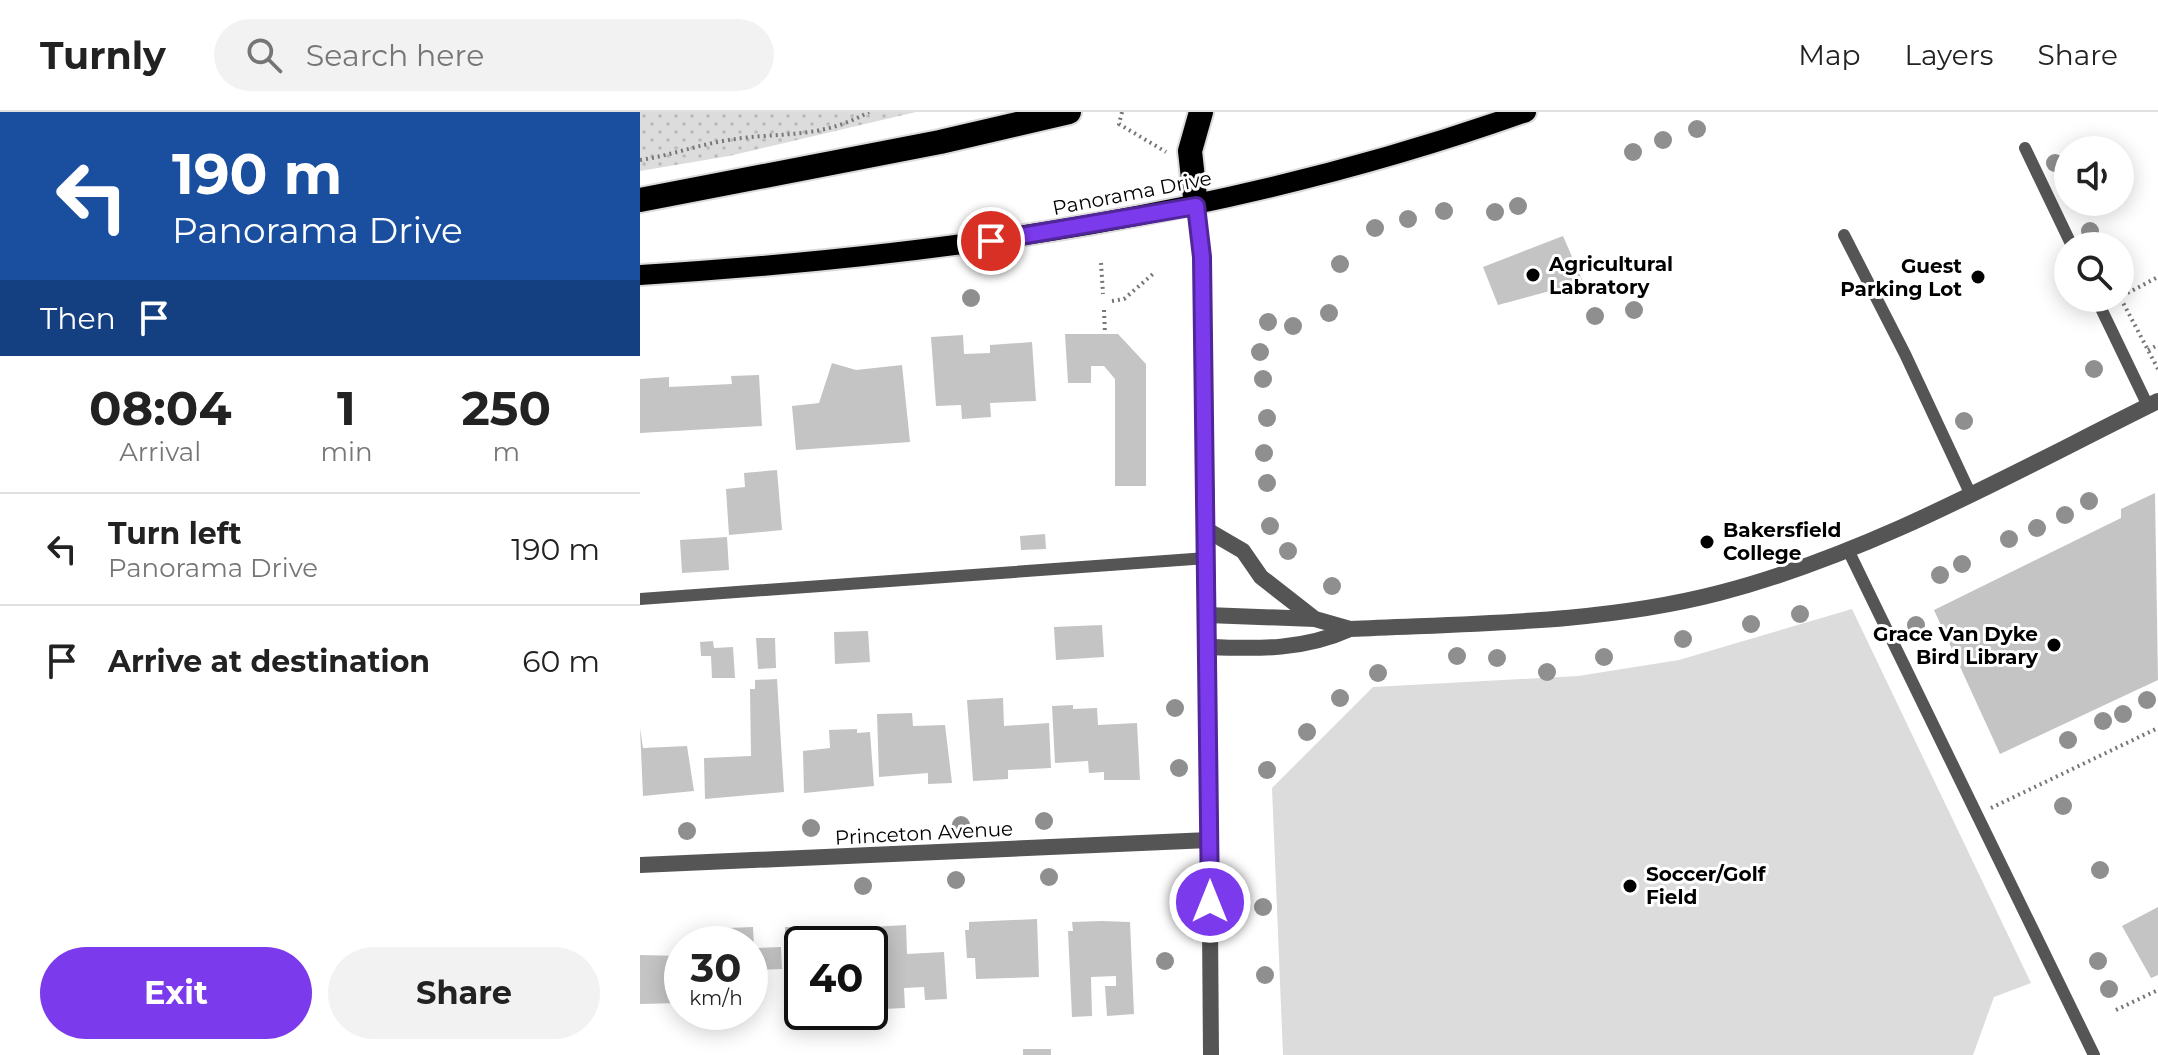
<!DOCTYPE html>
<style>
body{margin:0;font-family:Montserrat,sans-serif;background:#f2f2f2;color:#222;height:100vh;display:flex;flex-direction:column;font-size:30px;white-space:nowrap}
*{box-sizing:border-box;margin:0}
p{font-size:26px;color:#767676}
.icon{flex:none;width:44px;height:44px;fill:none;stroke:currentColor;stroke-width:2;stroke-linecap:round;stroke-linejoin:round}
.map{position:relative;flex:1;overflow:hidden}
.details{display:flex;flex-direction:column;background:#fff;width:640px}
.details>*{flex:none}
.hud{background:#1a4fa0;color:#fff;overflow:hidden}
.fabs{position:absolute;left:1414px;top:24px;display:grid;gap:16px}
.fabs a{display:grid;place-items:center;width:80px;height:80px;border-radius:50%;background:#fff;box-shadow:0 4px 20px #0003;font-size:40px}
.speed{position:absolute;left:24px;top:814px;display:flex;gap:16px;font-size:40px;font-weight:700;text-align:center}
.speed>*{display:grid;place-content:center;width:104px;height:104px;border-radius:50%;background:#fff;box-shadow:0 4px 20px #0003;line-height:1}
.speed small{font-size:20px;font-weight:400}
.speed .limit{border:4px solid #111;border-radius:12px;background:#fff;color:#111}
.pin{position:absolute;display:grid;place-items:center;width:68px;height:68px;color:#fff;margin:-34px;border:4px solid #fff;border-radius:50%;box-shadow:0 2px 8px #0007}
.me{position:absolute;width:88px;margin:-44px;rotate:0deg;stroke-linejoin:round;filter:drop-shadow(0 0 6px #0008)}
.turn{display:flex;align-items:center;gap:28px;height:168px;padding:0 40px;font-size:36px}
.turn .icon{width:104px;height:104px;stroke-width:2.5}
.turn b{display:block;font-size:56px;line-height:68px}
.then{display:flex;align-items:center;height:76px;padding:0 40px;background:#0003;gap:16px;font-size:30px}
.eta{display:flex;justify-content:space-evenly;align-items:center;height:136px;text-align:center}
.eta b{font-size:48px;font-weight:700;line-height:56px}
.primary-button{display:flex;gap:16px;margin-top:auto;padding:16px 40px}
.primary-button a{flex:1;height:92px;border-radius:48px;background:#7c3aed;color:#fff;font-size:32px;font-weight:700;line-height:92px;text-align:center}
.primary-button a+a{background:#f2f2f2;color:#222}
ul{padding:0;list-style:none}
li{display:flex;align-items:center;gap:24px;height:112px;padding:0 40px;border-top:2px solid #e0e0e0}
li div{flex:1}
li b{display:block;font-size:30px}
li em{font-style:normal}
header{display:flex;align-items:center;gap:48px;box-sizing:border-box;height:112px;padding:0 40px;background:#fff;border-bottom:2px solid #e0e0e0}
header strong{font-size:38px}
nav{display:flex;gap:44px;margin-inline-start:auto;font-size:28px}
.search{width:560px;height:72px;background:#f2f2f2;display:flex;align-items:center;gap:20px;box-sizing:border-box;padding:0 28px;border-radius:44px;color:#767676;font-size:30px}
main{display:flex;flex:1;min-height:0}
.map>svg:first-child{display:block}
.grass{fill:url(#grass-dots)}
.park{fill:#dcdcdc}
.building{fill:#c4c4c4}
.lines{fill:none;stroke-linecap:round;stroke-linejoin:round}
.primary-casing{stroke:#dbdbdb;stroke-width:24}
.motorway-casing{stroke:#dbdbdb;stroke-width:28}
.path{stroke:#777;stroke-width:4;stroke-dasharray:2 4;stroke-linecap:butt}
.service{stroke:#555;stroke-width:12}
.minor{stroke:#555;stroke-width:16}
.tertiary{stroke:#555;stroke-width:16}
.primary{stroke:#000;stroke-width:20}
.motorway{stroke:#000;stroke-width:24}
.tree{fill:#8f8f8f}
.route-casing{stroke:#51269a;stroke-width:20}
.route{stroke:#7c3aed;stroke-width:14}
.poi-dot{fill:#000;stroke:#fff;stroke-width:3}
.labels{text-anchor:middle;stroke-width:6;stroke-linejoin:round;paint-order:stroke}
.street-label{font-size:20px;fill:#000;stroke:#fff}
.poi-label{font-size:20px;font-weight:bold;fill:#000;stroke:#fff;text-anchor:start}
</style>
<header>
<strong>Turnly</strong>
<div class="search"><svg class="icon" aria-label="search" viewBox="0 0 24 24"><circle cx="10" cy="10" r="6"/><path d="M15 15l6 6"/></svg>Search here</div>
<nav><a>Map</a><a>Layers</a><a>Share</a></nav>
</header>
<main>
<section class="details">
<div class="hud">
<div class="turn"><svg class="icon" aria-label="left" viewBox="0 0 24 24"><path d="M17 20v-9H6M10 6l-5 5 5 5"/></svg><div><b>190 m</b>Panorama Drive</div></div>
<div class="then">Then<svg class="icon" aria-label="arrive" viewBox="0 0 24 24"><path d="M6 21V4h12l-3 4 3 4H6"/></svg></div>
</div>
<div class="eta">
<div><b>08:04</b><p>Arrival</p></div>
<div><b>1</b><p>min</p></div>
<div><b>250</b><p>m</p></div>
</div>
<ul>
<li><svg class="icon" aria-label="left" viewBox="0 0 24 24"><path d="M17 20v-9H6M10 6l-5 5 5 5"/></svg><div><b>Turn left</b><p>Panorama Drive</p></div><em>190 m</em></li>
<li><svg class="icon" aria-label="arrive" viewBox="0 0 24 24"><path d="M6 21V4h12l-3 4 3 4H6"/></svg><div><b>Arrive at destination</b></div><em>60 m</em></li>
</ul>
<div class="primary-button"><a>Exit</a><a>Share</a></div>
</section>
<div class="map">
<svg width="1518" height="943" viewBox="0 0 1518 943">
<defs>
<pattern id="grass-dots" width="8" height="8" patternUnits="userSpaceOnUse" patternTransform="scale(2)"><rect width="8" height="8" fill="#dcdcdc"/><path d="M2 2h.1M6 6h.1" fill="none" stroke="#bbb" stroke-width="1.8" stroke-linecap="round"/></pattern>
</defs>
<rect width="100%" height="100%" fill="#fff"/>
<path class="grass" d="M0,0H276L89,44L0,59Z"/>
<path class="park" d="M1212,497L1391,871L1354,885L1333,943H643L632,676L733,575L938,564L1039,548Z"/>
<path class="building" d="M923,124L943,170L858,193L843,155Z
M425,222H478L506,252V374H475V267L464,254H451V271H428Z
M323,223L324,242L350,241V233L392,230L396,289L350,291L351,305L322,307L321,293L296,294L291,225Z
M192,251L216,258L262,253L270,330L156,338L152,294L179,291Z
M119,263L122,314L0,321V267L29,265V275L92,272L91,264Z
M137,358L142,418L89,423L86,377L105,375L104,361Z
M1515,381L1518,568L1360,642L1294,498L1481,406V397Z
M405,422L406,437L381,438L380,424Z
M87,425L89,458L42,461L40,428Z
M462,513L464,545L416,548L414,515Z
M228,519L230,550L195,552L194,520Z
M116,526H135L136,556L118,557Z
M73,529L74,536L93,535L95,566H72L71,544H61L60,530Z
M137,567L144,680L65,687L64,646L111,644L110,577H115V568Z
M363,586L364,614L409,611L411,656L368,658V667L333,669L327,588Z
M433,593V597L457,596L458,613L497,611L500,668H464V660L449,661L448,649L415,651L412,594Z
M272,601L273,614L305,613L312,671L288,672V661L239,665L237,602Z
M0,616L3,636L47,634L54,679L3,684Z
M217,617V621L230,620L234,674L164,681L163,639L190,636L189,618Z
M1518,795V863L1511,866L1482,814Z
M397,807L399,865L336,867L335,846H327L325,818H329V810Z
M462,809L490,810L494,902L467,904L465,874H476V864L451,865L452,904L432,905L428,819H433L432,810Z
M266,813L267,842L304,840L307,887L285,888L284,875L264,876L265,896L242,897V885H235L234,874L238,870V862L233,863L230,815Z
M113,815L114,836L141,835L142,857L110,858V832H65V826L89,825L88,816Z
M145,815H169V823L229,821V832H162V879L155,880L153,840H146Z
M0,843L42,844V891L0,892Z
M383,937H411V943H383Z"/>
<g class="lines">
<g class="primary-casing">
<path id="primary" d="M0,163C302,144 600,102 886,0"/>
</g>
<g class="motorway-casing">
<path id="motorway" d="M0,88L300,30L429,0
M556,94L550,39L561,0"/>
</g>
<path class="path" d="M482,0L479,12L526,40
M0,48C27,44 52,35 78,30C135,18 175,30 229,0
M461,151L463,182
M472,189L484,187L513,162
M464,198L465,222
M1508,238L1518,233
M1518,257L1480,185L1518,165
M1351,696L1518,616
M1476,898L1518,878"/>
<path class="service" d="M1385,36L1432,134
M1204,123L1265,242L1330,381
M1456,186L1508,294
M1208,438L1454,943
M0,487L567,446"/>
<path class="minor" d="M567,418L603,439L621,465L675,507
M567,503L675,507L710,517C833,511 959,512 1079,481C1233,441 1376,359 1518,289
M569,535C619,537 664,538 710,517
M0,753L569,728"/>
<path class="tertiary" d="M556,94L562,145L567,418L571,943"/>
<use href="#primary" class="primary"/>
<use href="#motorway" class="motorway"/>
</g>
<g class="tree">
<circle cx="1057" cy="17" r="9"/>
<circle cx="1023" cy="28" r="9"/>
<circle cx="993" cy="40" r="9"/>
<circle cx="1415" cy="51" r="9"/>
<circle cx="878" cy="94" r="9"/>
<circle cx="804" cy="99" r="9"/>
<circle cx="855" cy="100" r="9"/>
<circle cx="768" cy="107" r="9"/>
<circle cx="735" cy="116" r="9"/>
<circle cx="1450" cy="119" r="9"/>
<circle cx="700" cy="152" r="9"/>
<circle cx="331" cy="186" r="9"/>
<circle cx="994" cy="198" r="9"/>
<circle cx="689" cy="201" r="9"/>
<circle cx="955" cy="204" r="9"/>
<circle cx="628" cy="210" r="9"/>
<circle cx="653" cy="214" r="9"/>
<circle cx="620" cy="240" r="9"/>
<circle cx="1454" cy="257" r="9"/>
<circle cx="623" cy="267" r="9"/>
<circle cx="627" cy="306" r="9"/>
<circle cx="1324" cy="309" r="9"/>
<circle cx="624" cy="341" r="9"/>
<circle cx="627" cy="371" r="9"/>
<circle cx="1449" cy="389" r="9"/>
<circle cx="1425" cy="403" r="9"/>
<circle cx="630" cy="414" r="9"/>
<circle cx="1397" cy="416" r="9"/>
<circle cx="1369" cy="427" r="9"/>
<circle cx="648" cy="439" r="9"/>
<circle cx="1322" cy="452" r="9"/>
<circle cx="1300" cy="463" r="9"/>
<circle cx="692" cy="474" r="9"/>
<circle cx="1160" cy="502" r="9"/>
<circle cx="1111" cy="512" r="9"/>
<circle cx="1276" cy="513" r="9"/>
<circle cx="1043" cy="527" r="9"/>
<circle cx="817" cy="544" r="9"/>
<circle cx="964" cy="545" r="9"/>
<circle cx="857" cy="546" r="9"/>
<circle cx="907" cy="560" r="9"/>
<circle cx="738" cy="561" r="9"/>
<circle cx="700" cy="586" r="9"/>
<circle cx="1507" cy="588" r="9"/>
<circle cx="535" cy="596" r="9"/>
<circle cx="1483" cy="602" r="9"/>
<circle cx="1463" cy="609" r="9"/>
<circle cx="667" cy="620" r="9"/>
<circle cx="1428" cy="628" r="9"/>
<circle cx="539" cy="656" r="9"/>
<circle cx="627" cy="658" r="9"/>
<circle cx="1423" cy="694" r="9"/>
<circle cx="404" cy="709" r="9"/>
<circle cx="321" cy="713" r="9"/>
<circle cx="171" cy="716" r="9"/>
<circle cx="47" cy="719" r="9"/>
<circle cx="1460" cy="758" r="9"/>
<circle cx="409" cy="765" r="9"/>
<circle cx="316" cy="768" r="9"/>
<circle cx="223" cy="774" r="9"/>
<circle cx="623" cy="795" r="9"/>
<circle cx="525" cy="849" r="9"/>
<circle cx="1458" cy="849" r="9"/>
<circle cx="625" cy="863" r="9"/>
<circle cx="1469" cy="877" r="9"/>
</g>
<g class="lines">
<g class="route-casing">
<path id="route" d="M351,129L556,94L562,145L570,790"/>
</g>
<use href="#route" class="route"/>
</g>
<g class="poi-dot">
<circle cx="893" cy="163" r="8"/>
<circle cx="1338" cy="165" r="8"/>
<circle cx="1067" cy="430" r="8"/>
<circle cx="1414" cy="533" r="8"/>
<circle cx="990" cy="774" r="8"/>
</g>
<g class="labels">
<g class="street-label">
<text transform="translate(492 81) rotate(-11)" y="7">Panorama Drive</text>
<text transform="translate(284 721) rotate(-3)" y="7">Princeton Avenue</text>
</g>
<g class="poi-label">
<text x="909" y="159">Agricultural<tspan x="909" dy="23">Labratory</tspan></text>
<text x="1322" y="161" text-anchor="end">Guest<tspan x="1322" dy="23">Parking Lot</tspan></text>
<text x="1083" y="425">Bakersfield<tspan x="1083" dy="23">College</tspan></text>
<text x="1398" y="529" text-anchor="end">Grace Van Dyke<tspan x="1398" dy="23">Bird Library</tspan></text>
<text x="1006" y="769">Soccer/Golf<tspan x="1006" dy="23">Field</tspan></text>
</g>
</g>
</svg>
<div class="fabs">
<a><svg class="icon" aria-label="sound" viewBox="0 0 24 24"><path d="M4 9h4l5-4v14l-5-4H4zM17 9q2 3 0 6"/></svg></a>
<a><svg class="icon" aria-label="search" viewBox="0 0 24 24"><circle cx="10" cy="10" r="6"/><path d="M15 15l6 6"/></svg></a>
</div>
<div class="speed"><div>30<small>km/h</small></div><div class="limit">40</div></div>
<div class="pin" style="left:351px;top:129px;background:#d93025"><svg class="icon" aria-label="arrive" viewBox="0 0 24 24"><path d="M6 21V4h12l-3 4 3 4H6"/></svg></div>
<svg class="me" style="left:570px;top:790px" viewBox="-20 -20 40 40"><circle r="17" fill="#7c3aed" stroke="#fff" stroke-width="3"/><path d="M0-11L8 9 0 5-8 9z" fill="#fff"/></svg>
</div>
</main>
